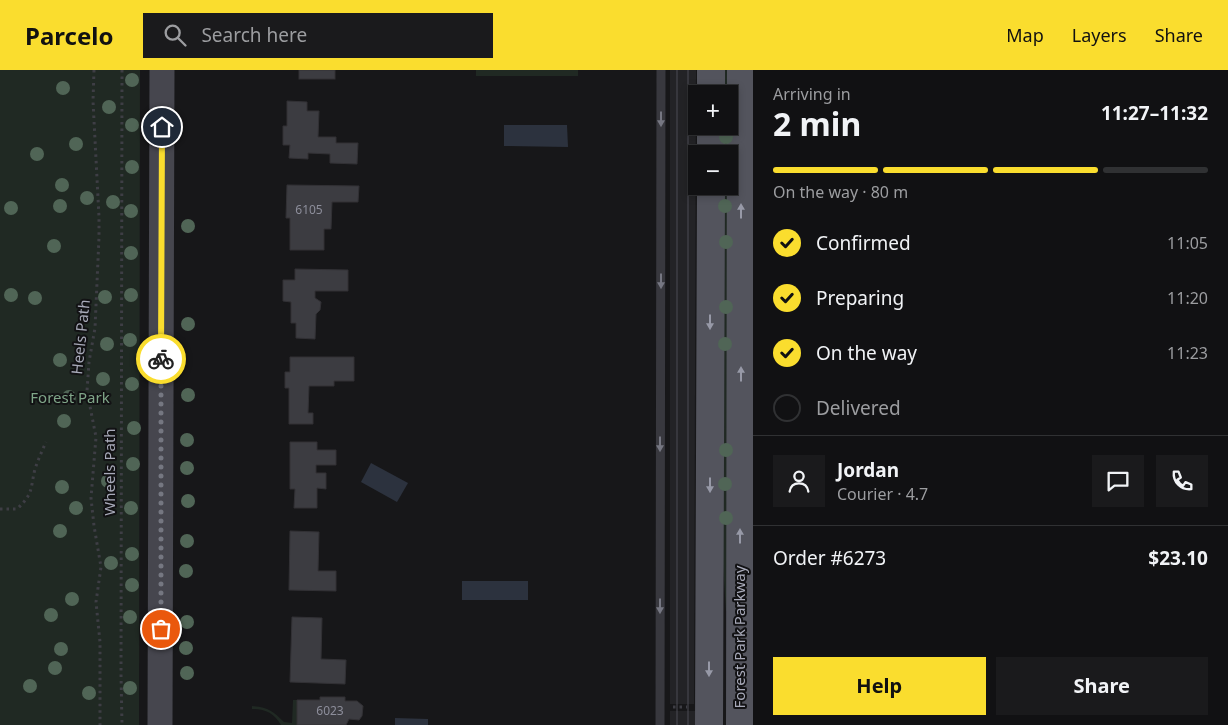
<!DOCTYPE html>
<html lang="en">
<head>
<meta charset="utf-8">
<style>
	:root { --surface:#111113; --page:#1a1a1c; --text:#f1f3f6; --muted:#9c9da0; --line:#303133; --accent:#fadd2e }
	body { margin:0; font-family:"Noto Sans",sans-serif; background:var(--page); color:var(--text); height:100vh; display:flex; flex-direction:column; font-size:19px; white-space:nowrap }
	* { box-sizing:border-box; margin:0 }
	p { font-size:16px; color:var(--muted) }
	.icon { flex:none; width:28px; height:28px; fill:none; stroke:currentColor; stroke-width:2; stroke-linecap:round; stroke-linejoin:round }
	.map { position:relative; flex:1; overflow:hidden }
	.drawer { display:flex; flex-direction:column; background:var(--surface); width:475px }
	.drawer>* { flex:none }
	.buttons { position:absolute; left:688px; top:15px; display:grid; gap:10px }
	.buttons a { display:grid; place-items:center; width:50px; height:50px; border-radius:0px; background:var(--surface); box-shadow:0 2px 8px #0003,0 0 0 1px var(--line); font-size:25px }
	.pin { position:absolute; display:grid; place-items:center; width:42px; height:42px; color:#fff; margin:-21px; border:2px solid #fff; border-radius:50%; box-shadow:0 1px 5px #0007 }
	.courier { position:absolute; display:grid; place-items:center; width:50px; height:50px; margin:-25px; border:4px solid #fadd2e; border-radius:50%; background:#fff; color:#222; box-shadow:0 1px 6px #0007 }
	.overview em { font-style:normal; font-weight:700 }
	.overview div { display:flex; flex-direction:column-reverse }
	.overview { display:flex; align-items:center; justify-content:space-between; height:85px; padding:0 20px }
	h1 { font-size:32px; font-weight:700; line-height:38px }
	.bar { display:grid; grid-template-columns:repeat(4,1fr); gap:8px 5px; align-content:center; height:60px; padding:0 20px }
	.bar i { height:6px; border-radius:4px; background:var(--line) }
	.bar .on { background:var(--accent) }
	.bar p { grid-column:span 4 }
	.line { display:flex; align-items:center; gap:12px; padding:0 20px; border-top:1px solid var(--line) }
	.line div { flex:1 }
	.round { display:grid; place-items:center; flex:none; width:52px; height:52px; border-radius:0px; background:var(--page) }
	ol { padding:0 20px; list-style:none }
	li { display:flex; align-items:center; gap:15px; height:55px }
	li p { margin-inline-start:auto }
	li .icon { padding:5px; border-radius:50%; background:var(--accent); color:#111; stroke-width:4 }
	li:last-child { color:var(--muted) }
	li i { width:28px; height:28px; border:2px solid var(--line); border-radius:50% }
	.primary-button { display:flex; gap:10px; margin-top:auto; padding:10px 20px }
	.primary-button a { flex:1; height:58px; border-radius:0px; background:var(--accent); color:#111; font-size:20px; font-weight:700; line-height:58px; text-align:center }
	.primary-button a+a { background:var(--page); color:var(--text) }
	header { display:flex; align-items:center; gap:30px; box-sizing:border-box; height:70px; padding:0 25px; background:var(--accent); color:#111 }
	header strong { font-size:24px }
	nav { display:flex; gap:28px; margin-inline-start:auto; font-size:18px }
	.search { width:350px; height:45px; background:var(--page); display:flex; align-items:center; gap:12px; box-sizing:border-box; padding:0 18px; border-radius:0px; color:var(--muted); font-size:19px }
	main { display:flex; flex:1; min-height:0 }
	.map>svg:first-child { display:block }
</style>
</head>
<body>
<header>
<strong>Parcelo</strong>
<div class="search"><svg class="icon" aria-label="search" viewBox="0 0 24 24"><circle cx="10" cy="10" r="6"/><path d="M15 15l6 6"/></svg>Search here</div>
<nav><a>Map</a><a>Layers</a><a>Share</a></nav>
</header>
<main>
<div class="map">
<svg width="753" height="655" viewBox="0 0 753 655">
	<rect width="100%" height="100%" fill="#171719"/>
	<g fill="#232326">
		<path d="M 670,0 L 696,0 L 694,634 L 670,634 Z"/>
		<rect x="670" y="641" width="25" height="14"/>
	</g>
	<g fill="#202923">
		<path d="M 0,0 L 140,0 L 139,655 L 0,655 Z"/>
		<rect x="476" y="0" width="102" height="6"/>
		<path d="M 722,0 L 731,0 L 731,541 L 726,541 L 720,450 L 722,116 L 729,116 L 729,84 L 722,84 L 722,56 L 729,56 L 729,24 L 722,24 Z"/>
		<path d="M 293,630 L 297,630 L 297,655 L 281,655 C 274,643 265,639 252,639 L 252,636 C 268,637 273,641 284,652 L 292,653 Z"/>
	</g>
	<g fill="#2c323e">
		<path d="M 504,55 L 567,55 L 568,77 L 504,76 Z"/>
		<path d="M 371,393 L 408,413 L 397,432 L 361,412 Z"/>
		<rect x="462" y="511" width="66" height="19"/>
		<path d="M 395,648 L 428,649 L 428,655 L 395,655 Z"/>
	</g>
	<g fill="#3c3c41" stroke="#323135">
		<rect x="299" y="0" width="36" height="9"/>
		<path d="M 287,31 L 307,32 L 307,41 L 319,41 L 318,67 L 336,67 L 336,73 L 358,73 L 357,94 L 330,93 L 330,84 L 308,83 L 308,89 L 289,88 L 290,75 L 283,75 L 283,56 L 287,56 Z"/>
		<path d="M 287,115 L 359,116 L 358,132 L 332,132 L 331,159 L 324,159 L 324,180 L 290,180 L 290,148 L 286,148 Z"/>
		<path d="M 295,199 L 348,200 L 348,221 L 315,221 L 315,228 L 321,232 L 320,240 L 316,244 L 315,269 L 296,268 L 296,253 L 291,253 L 291,232 L 283,231 L 283,210 L 295,210 Z"/>
		<path d="M 290,287 L 354,287 L 354,311 L 334,311 L 334,316 L 309,316 L 308,343 L 313,343 L 313,354 L 289,354 L 289,318 L 285,318 L 285,302 L 290,302 Z"/>
		<path d="M 290,372 L 317,372 L 317,380 L 336,380 L 336,395 L 316,395 L 316,403 L 326,403 L 326,419 L 317,418 L 317,438 L 294,438 L 295,419 L 290,419 Z"/>
		<path d="M 290,461 L 319,462 L 318,501 L 336,501 L 336,521 L 289,520 Z"/>
		<path d="M 292,547 L 322,548 L 321,589 L 346,590 L 345,614 L 290,612 Z"/>
		<path d="M 320,627 L 345,627 L 345,631 L 357,631 L 363,636 L 362,646 L 359,650 L 349,649 L 346,655 L 297,655 L 297,630 L 320,630 Z"/>
	</g>
	<g fill="none" stroke-linecap="round" stroke-linejoin="round">
		<g stroke="#3e3e45" stroke-width="3" stroke-dasharray="2.5 4" stroke-linecap="butt">
			<path d="M 94,0 L 93,31 L 99,147 L 99,167 L 95,258 L 89,292 L 87,321 L 96,367 L 91,428 L 94,456 L 101,497 L 96,532 L 100,572 L 100,655"/>
			<path d="M 122,0 L 121,604 L 122,655"/>
			<path d="M 0,439 L 17,439 C 34,423 30,419 35,399 C 38,390 42,381 46,372"/>
			<path d="M 673,637 L 687,637"/>
		</g>
		<path stroke="#38383e" stroke-width="9" d="M 660,655 L 661,0"/>
		<path stroke="#46464e" stroke-width="25" d="M 160,655 L 162,0"/>
		<g stroke="#53545d" stroke-width="28">
			<path d="M 711,0 L 711,24"/>
			<path d="M 711,84 L 711,56"/>
			<path d="M 709,655 L 711,116"/>
			<path d="M 740,655 L 741,0"/>
		</g>
		<g stroke="#4d4d55" stroke-width="1">
			<path d="M 688,0 L 688,655"/>
			<path d="M 677,655 L 677,0"/>
		</g>
	</g>
	<g fill="#506556">
		<circle cx="132" cy="10" r="7"/>
		<circle cx="63" cy="18" r="7"/>
		<circle cx="109" cy="37" r="7"/>
		<circle cx="132" cy="55" r="7"/>
		<circle cx="726" cy="67" r="7"/>
		<circle cx="76" cy="74" r="7"/>
		<circle cx="37" cy="84" r="7"/>
		<circle cx="132" cy="97" r="7"/>
		<circle cx="62" cy="115" r="7"/>
		<circle cx="87" cy="128" r="7"/>
		<circle cx="113" cy="132" r="7"/>
		<circle cx="60" cy="136" r="7"/>
		<circle cx="725" cy="136" r="7"/>
		<circle cx="11" cy="138" r="7"/>
		<circle cx="131" cy="141" r="7"/>
		<circle cx="188" cy="156" r="7"/>
		<circle cx="726" cy="172" r="7"/>
		<circle cx="54" cy="176" r="7"/>
		<circle cx="131" cy="183" r="7"/>
		<circle cx="11" cy="225" r="7"/>
		<circle cx="131" cy="225" r="7"/>
		<circle cx="105" cy="227" r="7"/>
		<circle cx="35" cy="228" r="7"/>
		<circle cx="726" cy="237" r="7"/>
		<circle cx="188" cy="254" r="7"/>
		<circle cx="130" cy="270" r="7"/>
		<circle cx="107" cy="274" r="7"/>
		<circle cx="725" cy="274" r="7"/>
		<circle cx="60" cy="290" r="7"/>
		<circle cx="103" cy="309" r="7"/>
		<circle cx="132" cy="314" r="7"/>
		<circle cx="188" cy="325" r="7"/>
		<circle cx="69" cy="327" r="7"/>
		<circle cx="64" cy="351" r="7"/>
		<circle cx="134" cy="358" r="7"/>
		<circle cx="187" cy="370" r="7"/>
		<circle cx="726" cy="380" r="7"/>
		<circle cx="133" cy="394" r="7"/>
		<circle cx="187" cy="398" r="7"/>
		<circle cx="108" cy="411" r="7"/>
		<circle cx="725" cy="414" r="7"/>
		<circle cx="62" cy="417" r="7"/>
		<circle cx="188" cy="431" r="7"/>
		<circle cx="76" cy="438" r="7"/>
		<circle cx="131" cy="438" r="7"/>
		<circle cx="726" cy="448" r="7"/>
		<circle cx="60" cy="461" r="7"/>
		<circle cx="187" cy="471" r="7"/>
		<circle cx="132" cy="484" r="7"/>
		<circle cx="111" cy="493" r="7"/>
		<circle cx="186" cy="501" r="7"/>
		<circle cx="132" cy="515" r="7"/>
		<circle cx="72" cy="529" r="7"/>
		<circle cx="51" cy="545" r="7"/>
		<circle cx="130" cy="547" r="7"/>
		<circle cx="187" cy="552" r="7"/>
		<circle cx="186" cy="578" r="7"/>
		<circle cx="61" cy="579" r="7"/>
		<circle cx="55" cy="598" r="7"/>
		<circle cx="187" cy="603" r="7"/>
		<circle cx="30" cy="616" r="7"/>
		<circle cx="130" cy="618" r="7"/>
		<circle cx="89" cy="623" r="7"/>
	</g>
	<defs><path id="oneway-solid" d="M-6-.8H1V-3.2L6.5 0L1 3.2V.8H-6Z" transform="scale(1.25)"/></defs>
	<g fill="#767782">
		<use href="#oneway-solid" transform="translate(661 49) rotate(90)"/>
		<use href="#oneway-solid" transform="translate(661 211) rotate(90)"/>
		<use href="#oneway-solid" transform="translate(660 374) rotate(90)"/>
		<use href="#oneway-solid" transform="translate(660 536) rotate(90)"/>
	</g>
	<g fill="#9799a7">
		<use href="#oneway-solid" transform="translate(741 141) rotate(-90)"/>
		<use href="#oneway-solid" transform="translate(710 252) rotate(90)"/>
		<use href="#oneway-solid" transform="translate(741 304) rotate(-90)"/>
		<use href="#oneway-solid" transform="translate(710 415) rotate(90)"/>
		<use href="#oneway-solid" transform="translate(740 466) rotate(-90)"/>
		<use href="#oneway-solid" transform="translate(709 599) rotate(90)"/>
	</g>
	<g fill="none" stroke-linecap="round" stroke-linejoin="round">
		<path stroke="#757781" stroke-width="5" stroke-dasharray="0 9" d="M 161,559 L 161,289"/>
		<path stroke="#fadd2e" stroke-width="6" d="M 161,289 L 162,57"/>
	</g>
	<g text-anchor="middle" stroke-width="4" stroke-linejoin="round" paint-order="stroke">
		<g font-size="12" fill="#8d8e9b">
			<text x="309" y="144">6105</text>
			<text x="330" y="645">6023</text>
		</g>
		<g font-size="15" fill="#a8aab9" stroke="#121214">
			<text transform="translate(81 267) rotate(-84)" y="5">Heels Path</text>
			<text transform="translate(110 402) rotate(-90)" y="5">Wheels Path</text>
			<text transform="translate(740 567) rotate(-90)" y="5">Forest Park Parkway</text>
		</g>
		<g font-size="15" fill="#7fa588" stroke="#121214">
			<text x="70" y="333">Forest Park</text>
		</g>
	</g>
</svg>
<div class="buttons">
<a>+</a>
<a>−</a>
</div>
<div class="pin" style="left:161px;top:559px;background:#ea580c"><svg class="icon" aria-label="bag" viewBox="0 0 24 24"><path d="M5 8h14l-1 12H6zM9 8a3 3 0 0 1 6 0"/></svg></div>
<div class="pin" style="left:162px;top:57px;background:#1f2937"><svg class="icon" aria-label="home" viewBox="0 0 24 24"><path d="M3 11l9-7 9 7M6 9v11h12V9"/></svg></div>
<div class="courier" style="left:161px;top:289px"><svg class="icon" aria-label="bike" viewBox="0 0 24 24"><circle cx="6" cy="16" r="4"/><circle cx="18" cy="16" r="4"/><path d="M6 16l4-8h5l3 8M10 8l3 8H6M13 5h3"/></svg></div>
</div>
<section class="drawer">
<div class="overview"><div><h1>2 min</h1><p>Arriving in</p></div><em>11:27–11:32</em></div>
<div class="bar"><i class="on"></i><i class="on"></i><i class="on"></i><i></i><p>On the way · 80 m</p></div>
<ol>
<li><svg class="icon" aria-label="check" viewBox="0 0 24 24"><path d="M5 12l5 5 9-10"/></svg>Confirmed<p>11:05</p></li>
<li><svg class="icon" aria-label="check" viewBox="0 0 24 24"><path d="M5 12l5 5 9-10"/></svg>Preparing<p>11:20</p></li>
<li><svg class="icon" aria-label="check" viewBox="0 0 24 24"><path d="M5 12l5 5 9-10"/></svg>On the way<p>11:23</p></li>
<li><i></i>Delivered</li>
</ol>
<div class="line" style="height:90px"><a class="round"><svg class="icon" aria-label="person" viewBox="0 0 24 24"><circle cx="12" cy="8" r="4"/><path d="M4 21q1-7 8-7t8 7"/></svg></a><div><b>Jordan</b><p>Courier · 4.7</p></div><a class="round"><svg class="icon" aria-label="chat" viewBox="0 0 24 24"><path d="M4 5h16v11H9l-5 4z"/></svg></a><a class="round"><svg class="icon" aria-label="phone" viewBox="0 0 24 24"><path d="M5 4h4l2 5-3 2q2 4 5 5l2-3 5 2v4C11 20 4 13 5 4z"/></svg></a></div>
<div class="line" style="height:65px"><div>Order #6273</div><b>$23.10</b></div>
<div class="primary-button"><a>Help</a><a>Share</a></div>
</section>
</main>
</body>
</html>
